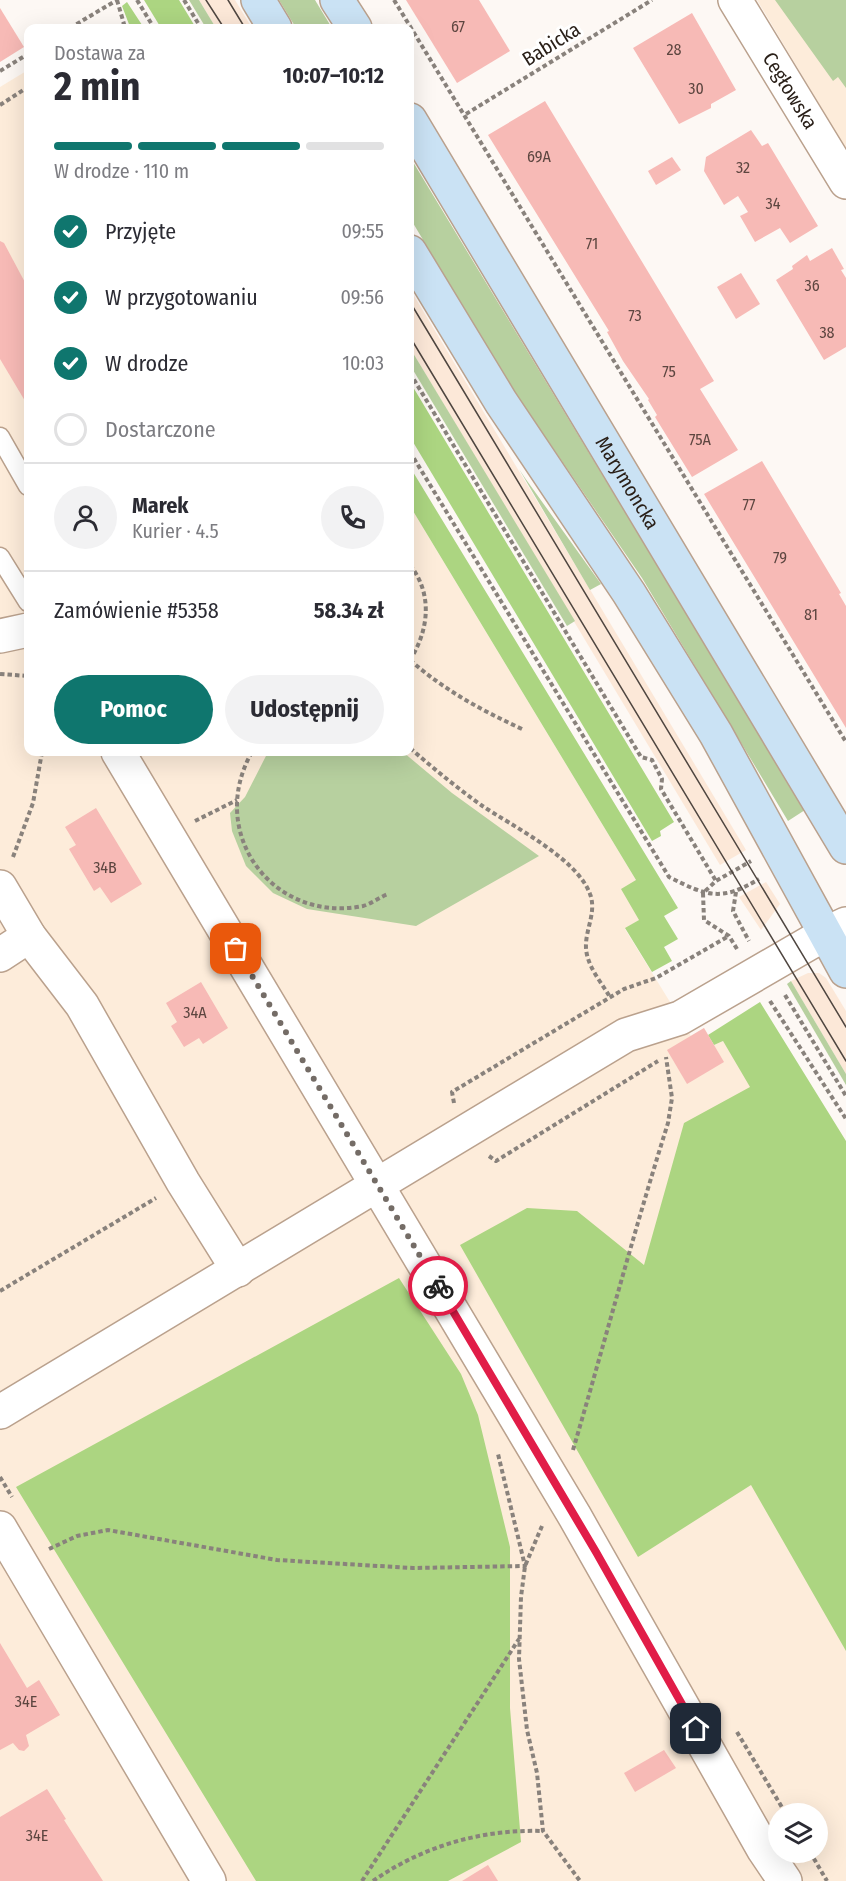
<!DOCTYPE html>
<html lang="pl">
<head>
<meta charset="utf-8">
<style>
	:root { --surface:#fff; --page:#f2f2f3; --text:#2b2b33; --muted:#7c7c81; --line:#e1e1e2; --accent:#0f766e }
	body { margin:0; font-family:"Fira Sans Condensed",sans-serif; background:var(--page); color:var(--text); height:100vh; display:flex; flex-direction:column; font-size:22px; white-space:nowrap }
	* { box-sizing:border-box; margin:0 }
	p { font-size:20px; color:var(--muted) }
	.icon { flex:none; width:33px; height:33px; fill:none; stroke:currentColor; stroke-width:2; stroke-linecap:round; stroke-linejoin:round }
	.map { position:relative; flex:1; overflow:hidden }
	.panel { position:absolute; left:24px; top:24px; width:390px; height:732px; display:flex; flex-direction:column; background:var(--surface); border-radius:12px; box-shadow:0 6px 24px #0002 }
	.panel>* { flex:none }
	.tools { position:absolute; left:768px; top:1803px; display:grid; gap:12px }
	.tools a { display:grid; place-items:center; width:60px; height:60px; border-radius:50%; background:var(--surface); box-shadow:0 6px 24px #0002; font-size:30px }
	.pin { position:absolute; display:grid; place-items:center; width:51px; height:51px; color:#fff; margin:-26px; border-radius:12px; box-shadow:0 3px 9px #0006 }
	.courier { position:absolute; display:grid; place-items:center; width:60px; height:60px; margin:-30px; border:4px solid #e11d48; border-radius:50%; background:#fff; color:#222; box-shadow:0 2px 8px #0007 }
	.head em { font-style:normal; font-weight:700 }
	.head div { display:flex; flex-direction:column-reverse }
	.head { display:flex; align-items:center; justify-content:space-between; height:102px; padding:0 30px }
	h1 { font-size:39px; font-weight:700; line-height:45px }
	.bar { display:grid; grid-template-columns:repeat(4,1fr); gap:9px 6px; align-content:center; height:72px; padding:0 30px }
	.bar i { height:8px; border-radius:4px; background:var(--line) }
	.bar .selected { background:var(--accent) }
	.bar p { grid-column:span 4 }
	.line { display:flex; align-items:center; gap:15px; padding:0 30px; border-top:2px solid var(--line) }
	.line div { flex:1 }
	.round { display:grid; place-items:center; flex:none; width:63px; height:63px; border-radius:32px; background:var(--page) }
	ol { padding:0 30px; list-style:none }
	li { display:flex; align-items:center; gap:18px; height:66px }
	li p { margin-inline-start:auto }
	li .icon { padding:6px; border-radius:50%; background:var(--accent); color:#fff; stroke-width:4 }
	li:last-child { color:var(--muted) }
	li i { width:33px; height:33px; border:3px solid var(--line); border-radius:50% }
	.button { display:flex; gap:12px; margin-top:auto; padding:12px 30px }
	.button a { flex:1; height:69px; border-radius:36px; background:var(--accent); color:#fff; font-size:24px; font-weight:700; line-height:69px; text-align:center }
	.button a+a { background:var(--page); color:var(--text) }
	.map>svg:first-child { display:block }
</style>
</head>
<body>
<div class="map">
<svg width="846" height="1881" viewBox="0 0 846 1881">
	<rect width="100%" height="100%" fill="#fdf8f4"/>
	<g fill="#fce8d8">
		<path d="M 199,0 L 235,0 L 252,28 L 216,28 Z"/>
		<path d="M 410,289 L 746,850 L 720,865 L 410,348 Z"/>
		<path d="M 766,882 L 780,904 L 761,930 L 739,897 Z"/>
		<path d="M 808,973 L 819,973 L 826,978 L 846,1011 L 846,1074 L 791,981 Z"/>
	</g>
	<g fill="#fdecda" fill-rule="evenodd">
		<path d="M 757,0 L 846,0 L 846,149 Z"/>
		<path d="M 28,70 L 28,752 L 410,752 L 410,506 L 636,880 L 639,920 L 625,929 L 691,1036 L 704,1028 L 714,1045 L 723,1041 L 846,1229 L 846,1881 L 0,1881 L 0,87 ZM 778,1814 L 818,1814 L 818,1852 L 778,1852 Z"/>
	</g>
	<g fill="#b7d09f">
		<path d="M 189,0 L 199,0 L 216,28 L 206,28 Z"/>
		<path d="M 279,0 L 315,0 L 332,28 L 296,28 Z"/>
		<path d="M 775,0 L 846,0 L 846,88 L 838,77 L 833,81 Z"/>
		<path d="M 410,157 L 805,810 L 788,821 L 642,578 L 509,384 L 410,218 Z"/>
		<path d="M 410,348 L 575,621 L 567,626 L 410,365 Z"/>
		<path d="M 519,469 L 525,478 L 601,584 L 590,590 Z"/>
		<path d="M 268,752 L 403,752 L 452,793 L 539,856 L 416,926 L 307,909 L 273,893 L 246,866 L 232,831 L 230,813 L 245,797 Z"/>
		<path d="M 791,981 L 846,1074 L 846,1085 L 787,984 Z"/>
	</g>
	<g fill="#acd581">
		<path d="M 144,0 L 179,0 L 196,28 L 161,28 Z"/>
		<path d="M 127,2 L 144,28 L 128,28 L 130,27 L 122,6 Z"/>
		<path d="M 410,382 L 674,822 L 660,831 L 661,836 L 652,841 L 410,437 Z"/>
		<path d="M 410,467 L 678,908 L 664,916 L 678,939 L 664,947 L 672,961 L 652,972 L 625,928 L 639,920 L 621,889 L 636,880 L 410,506 Z"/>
		<path d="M 760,1002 L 846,1141 L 846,1651 L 751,1485 L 638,1557 L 460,1245 L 527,1208 L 577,1211 L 644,1265 L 684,1123 L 750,1087 L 723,1041 L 714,1045 L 708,1035 Z"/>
		<path d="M 399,1278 L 461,1374 L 478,1415 L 510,1547 L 510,1708 L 521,1842 L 448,1881 L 256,1881 L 16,1487 Z"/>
	</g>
	<g fill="#f7bab6">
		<path d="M 406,0 L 479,0 L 510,51 L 457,83 Z"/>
		<path d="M 0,8 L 24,47 L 0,62 Z"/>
		<path d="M 692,13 L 736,90 L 711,104 L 711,108 L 679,124 L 633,48 Z"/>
		<path d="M 545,101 L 714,381 L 700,389 L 738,450 L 692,477 L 655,417 L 657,415 L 648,400 L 649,399 L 623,361 L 607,332 L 609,331 L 488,135 Z"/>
		<path d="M 751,130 L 762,146 L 768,143 L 818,226 L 790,243 L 780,228 L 755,242 L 740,216 L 748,212 L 738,196 L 724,205 L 704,171 L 706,157 Z"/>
		<path d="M 672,157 L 681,170 L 656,185 L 648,171 Z"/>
		<path d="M 0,241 L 4,243 L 28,288 L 28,406 L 0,359 Z"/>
		<path d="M 832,248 L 844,269 L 841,270 L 846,278 L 846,347 L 824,360 L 776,280 L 793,269 L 792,266 L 807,255 L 810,261 Z"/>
		<path d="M 741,273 L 760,304 L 736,319 L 717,287 Z"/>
		<path d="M 762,461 L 841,593 L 839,594 L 846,606 L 846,728 L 704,494 Z"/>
		<path d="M 96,808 L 142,884 L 111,903 L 100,887 L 94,891 L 69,849 L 76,845 L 65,827 Z"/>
		<path d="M 201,982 L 228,1028 L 203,1044 L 199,1038 L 184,1047 L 171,1026 L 177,1022 L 166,1003 Z"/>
		<path d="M 704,1028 L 724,1062 L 687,1084 L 667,1050 Z"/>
		<path d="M 0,1643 L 27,1688 L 39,1680 L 60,1715 L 26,1735 L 29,1746 L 24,1751 L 19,1750 L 13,1743 L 0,1750 Z"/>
		<path d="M 664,1750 L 676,1768 L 635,1792 L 624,1773 Z"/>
		<path d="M 47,1789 L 66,1819 L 64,1820 L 103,1881 L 0,1881 L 0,1817 Z"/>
		<path d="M 488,1865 L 498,1881 L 462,1881 Z"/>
	</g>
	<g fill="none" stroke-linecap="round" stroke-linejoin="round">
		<g stroke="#baa18d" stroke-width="21">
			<g id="service">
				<path d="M 0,437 L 28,486"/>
				<path d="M 0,557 L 28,602"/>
			</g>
		</g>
		<g stroke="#baa18d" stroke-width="36">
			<g id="minor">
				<path id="s1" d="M 735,0 L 846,182"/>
				<path d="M 0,636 L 28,630"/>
				<path d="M 118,752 L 574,1515 L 764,1850 L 785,1881"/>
				<path d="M 0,887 L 29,936 L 82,1005 L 183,1182 L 238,1270"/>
				<path d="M 0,955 L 29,936"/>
				<path d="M 0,1412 L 626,1035 L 680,1018 L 825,934"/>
				<path d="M 0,1528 L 209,1881"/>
			</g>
		</g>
		<g stroke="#baa18d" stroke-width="36">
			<path id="tertiary" d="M 825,934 L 846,924"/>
		</g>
		<g stroke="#baa18d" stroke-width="36">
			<g id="secondary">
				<path d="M 258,0 L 275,28"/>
				<path d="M 337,0 L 355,28"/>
				<path id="s2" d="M 410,120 L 846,847"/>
				<path d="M 410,252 L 501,402 L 629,593 L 716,734 L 846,971"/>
			</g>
		</g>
		<g stroke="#89827c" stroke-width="4" stroke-dasharray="4.5 3" stroke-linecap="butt">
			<path d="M 117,0 L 124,24 L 119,28"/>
			<path d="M 137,0 L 154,28"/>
			<path d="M 184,0 L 201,28"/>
			<path d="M 394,0 L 846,742"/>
			<path d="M 70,28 L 117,0"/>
			<path d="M 0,71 L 28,54"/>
			<path d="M 0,105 L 28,87"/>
			<path d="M 466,114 L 652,0"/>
			<path d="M 410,373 L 641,757 L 652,760 L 662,779 L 661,789 L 716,881"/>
			<path d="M 410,452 L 669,877 C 707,896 721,902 759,879"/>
			<path d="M 410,565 C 433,594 429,630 410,660"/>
			<path d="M 410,660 C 444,690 481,710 522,729"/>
			<path d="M 0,674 L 28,676"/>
			<path d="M 410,748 C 433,768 456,787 481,805 C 512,826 577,858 590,894 C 597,912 585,930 586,948 C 587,966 601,982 610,997"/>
			<path d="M 252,752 C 206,832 272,924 363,906 C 371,904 380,897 388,894"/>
			<path d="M 195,821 L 237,800"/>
			<path d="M 13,857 L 33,803 L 42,752"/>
			<path d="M 736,892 L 733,911 L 749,941"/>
			<path d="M 737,949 L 729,936 L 704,920 L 703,893 L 716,881 L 751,861"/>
			<path d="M 785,995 L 846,1096"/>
			<path d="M 770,1001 L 846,1119"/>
			<path d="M 454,1103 L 452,1092 L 624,989 L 656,978 L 729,936"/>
			<path d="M 489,1156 L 496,1161 L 658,1061"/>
			<path d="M 0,1291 L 156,1198"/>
			<path d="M 573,1450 C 605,1341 634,1231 668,1123 L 672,1098 L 666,1057"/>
			<path d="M 0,1477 L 12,1497"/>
			<path d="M 542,1526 L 525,1566 L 521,1597 L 519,1659 L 527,1730 L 537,1773 L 543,1831 L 580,1881"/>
			<path d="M 49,1549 L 77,1536 L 108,1530 L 277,1560 L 413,1568 L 525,1566 L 498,1454"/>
			<path d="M 737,1732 L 786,1814"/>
			<path d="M 810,1852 L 827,1881"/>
			<path d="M 362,1881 L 519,1639"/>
			<path d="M 373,1881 C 423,1846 482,1829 543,1831"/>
		</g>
		<use href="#service" stroke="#fff" stroke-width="18"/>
		<use href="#minor" stroke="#fff" stroke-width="33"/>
		<use href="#tertiary" stroke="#fff" stroke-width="33"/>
		<use href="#secondary" stroke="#cae2f4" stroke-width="33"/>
		<g stroke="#4f4640" stroke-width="1.5">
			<path d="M 206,0 L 224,28"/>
			<path d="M 228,0 L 245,28"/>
			<path d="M 410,302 L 846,1027"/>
			<path d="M 410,337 L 846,1061"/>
		</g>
	</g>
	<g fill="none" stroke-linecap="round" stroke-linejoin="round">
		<path stroke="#746c66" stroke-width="6" stroke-dasharray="0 10.8" d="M 236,949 L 438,1286"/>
		<path stroke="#e11d48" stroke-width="8" d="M 438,1286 L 596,1552 L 696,1729"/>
	</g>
	<g text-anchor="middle" stroke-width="6" stroke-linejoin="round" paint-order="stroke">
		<g font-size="16" fill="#5d4640">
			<text x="458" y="32">67</text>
			<text x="674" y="55">28</text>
			<text x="696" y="94">30</text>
			<text x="539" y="162">69A</text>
			<text x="743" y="173">32</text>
			<text x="773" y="209">34</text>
			<text x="592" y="249">71</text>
			<text x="812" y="291">36</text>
			<text x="635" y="321">73</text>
			<text x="827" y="338">38</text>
			<text x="669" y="377">75</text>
			<text x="700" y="445">75A</text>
			<text x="749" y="510">77</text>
			<text x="780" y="563">79</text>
			<text x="811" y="620">81</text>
			<text x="105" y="873">34B</text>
			<text x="195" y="1018">34A</text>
			<text x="26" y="1707">34E</text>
			<text x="37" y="1841">34E</text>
		</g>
		<g font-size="20" fill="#2a2019" stroke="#fff">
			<text transform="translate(551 44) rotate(-32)" y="7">Babicka</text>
			<text dy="7" stroke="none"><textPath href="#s1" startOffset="106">Cegłowska</textPath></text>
			<text dy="7" stroke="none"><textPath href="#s2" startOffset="423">Marymoncka</textPath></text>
		</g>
	</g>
</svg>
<div class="tools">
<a><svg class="icon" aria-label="layers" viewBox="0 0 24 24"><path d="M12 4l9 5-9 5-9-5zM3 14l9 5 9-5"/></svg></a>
</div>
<div class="pin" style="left:236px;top:949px;background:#ea580c"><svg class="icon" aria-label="bag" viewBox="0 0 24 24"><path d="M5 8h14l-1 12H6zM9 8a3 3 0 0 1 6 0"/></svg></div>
<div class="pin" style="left:696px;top:1729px;background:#1f2937"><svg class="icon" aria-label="home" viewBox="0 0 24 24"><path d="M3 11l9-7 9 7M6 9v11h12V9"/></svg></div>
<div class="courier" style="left:438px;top:1286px"><svg class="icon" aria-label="bike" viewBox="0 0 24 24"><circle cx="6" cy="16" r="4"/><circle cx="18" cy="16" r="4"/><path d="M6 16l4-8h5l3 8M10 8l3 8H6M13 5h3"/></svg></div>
<section class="panel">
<div class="head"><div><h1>2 min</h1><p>Dostawa za</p></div><em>10:07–10:12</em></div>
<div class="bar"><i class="selected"></i><i class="selected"></i><i class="selected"></i><i></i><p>W drodze · 110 m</p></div>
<ol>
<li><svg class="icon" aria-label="check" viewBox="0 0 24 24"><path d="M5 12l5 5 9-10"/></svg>Przyjęte<p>09:55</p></li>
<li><svg class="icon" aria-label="check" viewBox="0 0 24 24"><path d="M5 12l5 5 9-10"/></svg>W przygotowaniu<p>09:56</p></li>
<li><svg class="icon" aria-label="check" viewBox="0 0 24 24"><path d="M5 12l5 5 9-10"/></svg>W drodze<p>10:03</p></li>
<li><i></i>Dostarczone</li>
</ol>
<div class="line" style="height:108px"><a class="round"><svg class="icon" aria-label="person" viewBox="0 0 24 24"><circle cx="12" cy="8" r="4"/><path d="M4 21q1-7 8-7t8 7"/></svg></a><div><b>Marek</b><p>Kurier · 4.5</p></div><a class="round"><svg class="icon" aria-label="phone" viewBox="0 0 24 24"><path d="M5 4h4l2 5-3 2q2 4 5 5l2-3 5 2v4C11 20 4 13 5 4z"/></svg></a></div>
<div class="line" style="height:78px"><div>Zamówienie #5358</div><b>58.34 zł</b></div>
<div class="button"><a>Pomoc</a><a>Udostępnij</a></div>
</section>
</div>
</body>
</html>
